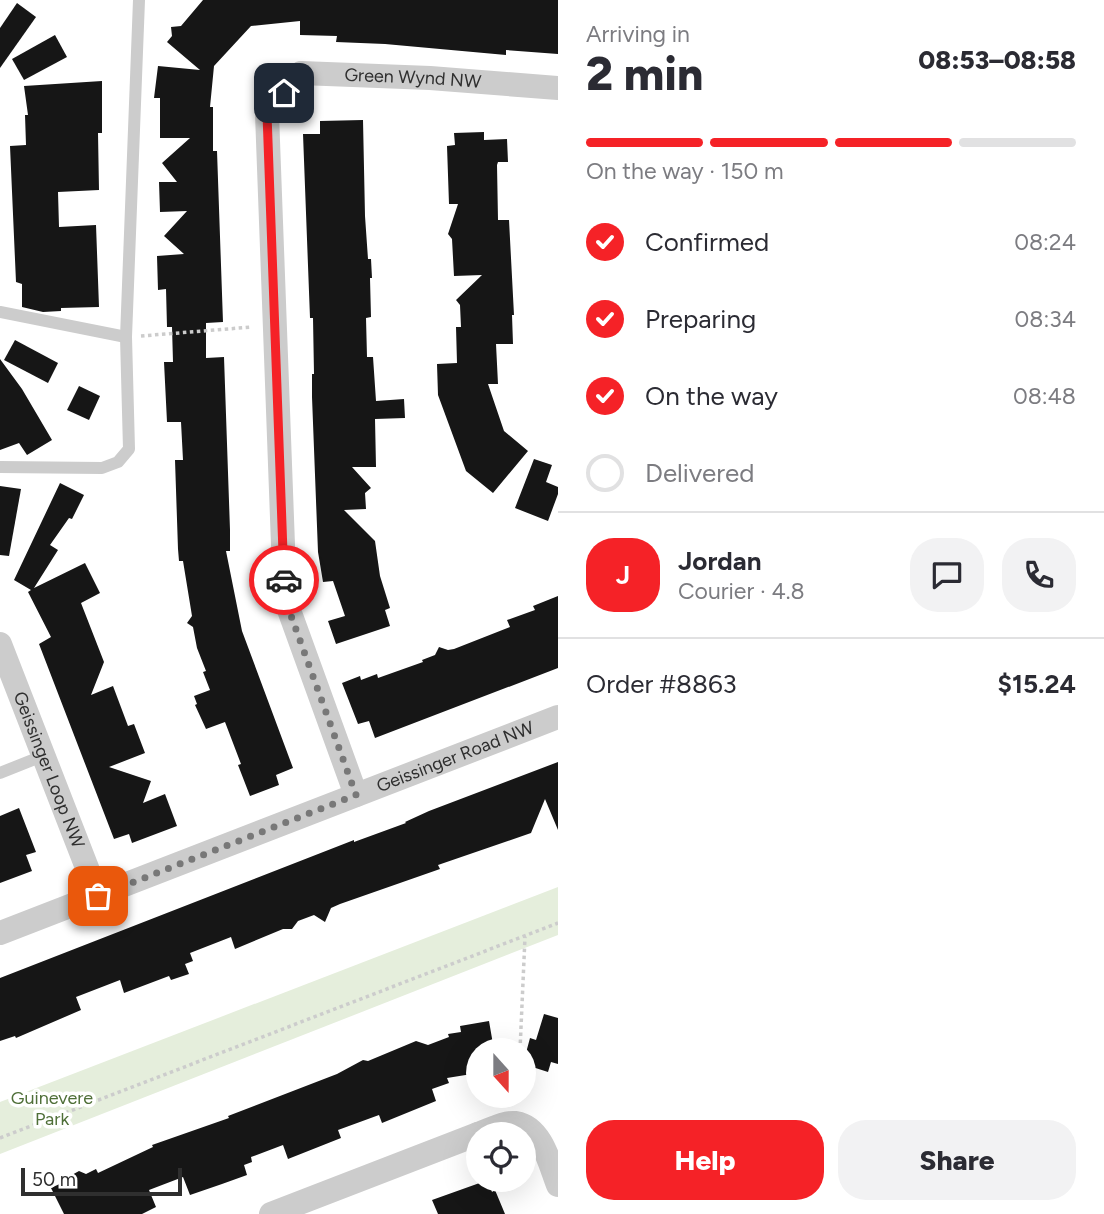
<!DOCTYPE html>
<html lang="en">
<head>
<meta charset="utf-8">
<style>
	:root { --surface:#fff; --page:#f2f2f3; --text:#2b2b33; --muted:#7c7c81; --line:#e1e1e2; --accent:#f52227 }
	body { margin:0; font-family:Figtree,sans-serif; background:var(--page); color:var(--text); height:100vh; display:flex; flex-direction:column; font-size:26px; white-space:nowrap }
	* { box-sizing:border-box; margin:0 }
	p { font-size:23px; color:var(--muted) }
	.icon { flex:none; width:38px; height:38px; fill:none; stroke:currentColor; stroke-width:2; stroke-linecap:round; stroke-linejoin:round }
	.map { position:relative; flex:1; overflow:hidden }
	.drawer { display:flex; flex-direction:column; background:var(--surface); width:546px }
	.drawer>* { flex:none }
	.needle { width:46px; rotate:159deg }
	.tools { position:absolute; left:466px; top:1038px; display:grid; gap:14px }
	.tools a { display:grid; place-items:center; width:70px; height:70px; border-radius:50%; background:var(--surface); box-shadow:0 7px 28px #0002; font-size:35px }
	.scale { position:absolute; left:21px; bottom:18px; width:161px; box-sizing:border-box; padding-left:7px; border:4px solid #2f2f2f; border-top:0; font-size:19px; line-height:24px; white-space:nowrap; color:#2f2f2f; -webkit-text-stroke:5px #fff; paint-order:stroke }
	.pin { position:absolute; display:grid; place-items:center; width:60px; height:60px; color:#fff; margin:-30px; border-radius:14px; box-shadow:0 4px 10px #0006 }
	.courier { position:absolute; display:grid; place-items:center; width:70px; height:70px; margin:-35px; border:5px solid #f52227; border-radius:50%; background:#fff; color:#222; box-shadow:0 2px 9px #0007 }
	.overview em { font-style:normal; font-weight:800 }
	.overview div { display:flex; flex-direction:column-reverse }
	.overview { display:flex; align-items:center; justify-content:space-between; height:119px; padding:0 28px }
	h1 { font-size:46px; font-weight:800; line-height:52px }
	.bar { display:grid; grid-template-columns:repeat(4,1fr); gap:10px 7px; align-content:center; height:84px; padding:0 28px }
	.bar i { height:9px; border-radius:5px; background:var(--line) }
	.bar .on { background:var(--accent) }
	.bar p { grid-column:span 4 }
	.line { display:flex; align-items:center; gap:18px; padding:0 28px; border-top:2px solid var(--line) }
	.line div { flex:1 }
	.round { display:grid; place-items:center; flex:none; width:74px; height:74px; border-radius:28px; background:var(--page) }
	ol { padding:0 28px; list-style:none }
	li { display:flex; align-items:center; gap:21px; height:77px }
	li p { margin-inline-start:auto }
	li .icon { padding:7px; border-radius:50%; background:var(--accent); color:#fff; stroke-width:4 }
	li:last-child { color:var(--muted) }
	li i { width:38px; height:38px; border:4px solid var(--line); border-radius:50% }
	.cta { display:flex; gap:14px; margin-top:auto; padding:14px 28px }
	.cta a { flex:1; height:80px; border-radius:28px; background:var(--accent); color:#fff; font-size:28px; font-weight:800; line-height:80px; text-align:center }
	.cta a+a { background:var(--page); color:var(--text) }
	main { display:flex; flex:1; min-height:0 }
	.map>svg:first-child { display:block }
</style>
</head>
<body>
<main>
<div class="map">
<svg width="558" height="1214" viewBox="0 0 558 1214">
	<rect width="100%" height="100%" fill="#fff"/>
	<path fill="#e5eedc" d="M 558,887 L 558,935 L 0,1154 L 0,1102 Z"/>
	<g fill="#161616">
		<path d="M 203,0 L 558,0 L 558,54 L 506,50 L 506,55 L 385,44 L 336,42 L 337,36 L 300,35 L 300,21 L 251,26 L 214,66 L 210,107 L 213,107 L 213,151 L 217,151 L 223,322 L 206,323 L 206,358 L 224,357 L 230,530 L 230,551 L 226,551 L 242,631 L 293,768 L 276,775 L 279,785 L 250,796 L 238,765 L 241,764 L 225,722 L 206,729 L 195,705 L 197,704 L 194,696 L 210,690 L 203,672 L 206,671 L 197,648 L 193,627 L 187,623 L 192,616 L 183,561 L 179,561 L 178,549 L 175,460 L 183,460 L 181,422 L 167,422 L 164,362 L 173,362 L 172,327 L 167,327 L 166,289 L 158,290 L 157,256 L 184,254 L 164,236 L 187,211 L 160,212 L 159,182 L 177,182 L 162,163 L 190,138 L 160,138 L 160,98 L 154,98 L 158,66 L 200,70 L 167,42 L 172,36 L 171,27 L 181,26 Z"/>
		<path d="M 17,3 L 36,17 L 0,68 L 0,28 Z"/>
		<path d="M 55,35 L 67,57 L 24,80 L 12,59 Z"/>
		<path d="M 102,81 L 102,133 L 98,133 L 99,190 L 58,192 L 59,227 L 96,225 L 99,307 L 61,308 L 61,311 L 43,312 L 22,307 L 22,284 L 16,282 L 10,146 L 26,145 L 25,115 L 28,115 L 24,86 Z"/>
		<path d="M 363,120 L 365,216 L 368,259 L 371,259 L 372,278 L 370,278 L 371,317 L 366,318 L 367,357 L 373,357 L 376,401 L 404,399 L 405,418 L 375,419 L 376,467 L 352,467 L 371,488 L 365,493 L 366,509 L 344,510 L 375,541 L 380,576 L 390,608 L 385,610 L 390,626 L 336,644 L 328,621 L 345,616 L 333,581 L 323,582 L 318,552 L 312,397 L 312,374 L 314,374 L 313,318 L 310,318 L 303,134 L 320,134 L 320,121 Z"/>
		<path d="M 484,132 L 484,140 L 507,139 L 508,162 L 498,162 L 497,165 L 498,220 L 509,220 L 514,315 L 512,315 L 513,344 L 496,344 L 498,384 L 488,384 L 504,431 L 528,451 L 493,493 L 466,471 L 438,395 L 437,364 L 457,363 L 456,327 L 461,327 L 460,305 L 456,300 L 482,275 L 454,276 L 452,239 L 448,234 L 458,204 L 449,204 L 447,146 L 455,145 L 454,133 Z"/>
		<path d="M 15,340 L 58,363 L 48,383 L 4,360 Z"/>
		<path d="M 0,359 L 22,389 L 52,440 L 27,455 L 19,443 L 0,450 Z"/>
		<path d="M 79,386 L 100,396 L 89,420 L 67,410 Z"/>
		<path d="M 534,459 L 552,465 L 546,482 L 558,487 L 558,494 L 548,521 L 515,508 Z"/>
		<path d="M 60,483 L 84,495 L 72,519 L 69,518 L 50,545 L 58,550 L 34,588 L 85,563 L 100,593 L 81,603 L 104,662 L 91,695 L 113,686 L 128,726 L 134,724 L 145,753 L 109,767 L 151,781 L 143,803 L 165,794 L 177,826 L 132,843 L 129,834 L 114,839 L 39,644 L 51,637 L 28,592 L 31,590 L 14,580 Z"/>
		<path d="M 0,486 L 21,489 L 9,556 L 0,555 Z"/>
		<path d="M 558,596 L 558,668 L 375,738 L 369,721 L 358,724 L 342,683 L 360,676 L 361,680 L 377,674 L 378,678 L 423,662 L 422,660 L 435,655 L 439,647 L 448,650 L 454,649 L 510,627 L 507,620 L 535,610 L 533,606 Z"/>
		<path d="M 558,762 L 558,830 L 545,799 L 531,833 L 438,865 L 440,869 L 340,904 L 331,908 L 325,922 L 314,915 L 298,921 L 292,929 L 283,929 L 235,949 L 231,937 L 190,953 L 193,961 L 185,964 L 189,974 L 171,980 L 169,976 L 124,993 L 120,980 L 76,997 L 81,1010 L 16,1038 L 15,1036 L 0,1041 L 0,978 L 354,840 L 354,842 L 406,823 L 405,822 L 429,811 Z"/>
		<path d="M 19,808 L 36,852 L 26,855 L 32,871 L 0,883 L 0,816 Z"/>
		<path d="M 544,1014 L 558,1018 L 558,1064 L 551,1062 L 548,1072 L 523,1064 L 530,1038 L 536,1040 Z"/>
		<path d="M 489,1021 L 494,1050 L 478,1050 L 478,1073 L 447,1078 L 449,1083 L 432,1089 L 436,1101 L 382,1123 L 379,1115 L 338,1130 L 341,1138 L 288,1159 L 283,1145 L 251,1157 L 252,1162 L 244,1165 L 247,1175 L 222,1184 L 190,1195 L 183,1177 L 149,1190 L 156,1207 L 142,1214 L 64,1214 L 51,1188 L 68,1180 L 70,1176 L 79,1171 L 86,1174 L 96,1169 L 98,1173 L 153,1147 L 152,1145 L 229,1118 L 228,1116 L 337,1074 L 363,1060 L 368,1061 L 416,1041 L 428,1045 L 449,1037 L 448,1034 L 461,1032 L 460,1026 Z"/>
		<path d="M 488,1180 L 492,1192 L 495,1190 L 505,1214 L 438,1214 L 432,1200 Z"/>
	</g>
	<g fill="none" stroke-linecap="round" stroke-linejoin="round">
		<g stroke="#ccc" stroke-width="3.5" stroke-dasharray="3.5 3.5" stroke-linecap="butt">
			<path d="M 141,336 L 252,327"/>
			<path d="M 520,1050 L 525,937"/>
			<path d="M 0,1138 L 558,923"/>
		</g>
		<g stroke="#ccc" stroke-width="12">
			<path d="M 0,312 L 126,337"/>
			<path d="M 0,467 L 102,468 L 118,462 L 129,449 L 126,337 L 139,0"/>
			<path d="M 0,773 L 45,755"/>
		</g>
		<g stroke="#ccc" stroke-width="24">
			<path id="s1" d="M 0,644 L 98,896"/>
			<path id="s2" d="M 356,795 L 285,599 L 267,114 L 301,73 L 430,78 L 558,88"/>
			<path id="s3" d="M 0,933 L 558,717"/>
			<path d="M 478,1134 C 490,1130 503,1122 516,1123 C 542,1127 550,1165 558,1185"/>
			<path d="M 271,1214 L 478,1134"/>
		</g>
	</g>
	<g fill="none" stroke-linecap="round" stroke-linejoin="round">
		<path stroke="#787878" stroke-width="7" stroke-dasharray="0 12.6" d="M 98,896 L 356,795 L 285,599 L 284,580"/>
		<path stroke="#f52227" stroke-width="9" d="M 284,93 L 267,114 L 284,580"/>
	</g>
	<g text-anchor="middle" stroke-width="7" stroke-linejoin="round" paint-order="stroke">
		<g font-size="18" fill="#2f2f2f" stroke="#fff">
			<text dy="6" stroke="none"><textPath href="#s2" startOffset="859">Green Wynd NW</textPath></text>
			<text dy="6" stroke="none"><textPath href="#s3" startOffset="488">Geissinger Road NW</textPath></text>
			<text dy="6" stroke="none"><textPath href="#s1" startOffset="135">Geissinger Loop NW</textPath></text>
		</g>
		<g font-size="18" fill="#4f6f38" stroke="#fff">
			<text x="52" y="1104">Guinevere<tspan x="52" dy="21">Park</tspan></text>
		</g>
	</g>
</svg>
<div class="tools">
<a><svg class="needle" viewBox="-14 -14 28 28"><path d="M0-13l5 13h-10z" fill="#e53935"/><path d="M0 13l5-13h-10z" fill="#7c7c81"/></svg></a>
<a><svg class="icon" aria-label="locate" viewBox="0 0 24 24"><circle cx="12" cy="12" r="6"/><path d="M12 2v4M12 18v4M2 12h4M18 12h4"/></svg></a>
</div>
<div class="scale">50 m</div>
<div class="pin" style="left:98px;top:896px;background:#ea580c"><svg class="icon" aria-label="bag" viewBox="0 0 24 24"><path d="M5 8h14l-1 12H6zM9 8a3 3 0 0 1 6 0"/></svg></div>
<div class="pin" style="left:284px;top:93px;background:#1f2937"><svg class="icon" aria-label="home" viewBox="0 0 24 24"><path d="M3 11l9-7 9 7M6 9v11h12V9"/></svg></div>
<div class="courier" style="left:284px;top:580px"><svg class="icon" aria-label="car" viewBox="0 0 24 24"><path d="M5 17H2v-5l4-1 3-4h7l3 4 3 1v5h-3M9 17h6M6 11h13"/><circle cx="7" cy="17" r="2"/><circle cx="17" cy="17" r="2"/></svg></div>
</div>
<section class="drawer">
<div class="overview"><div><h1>2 min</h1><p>Arriving in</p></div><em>08:53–08:58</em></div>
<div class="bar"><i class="on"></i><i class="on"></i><i class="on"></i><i></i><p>On the way · 150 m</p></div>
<ol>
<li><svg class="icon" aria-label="check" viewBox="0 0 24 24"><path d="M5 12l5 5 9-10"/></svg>Confirmed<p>08:24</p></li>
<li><svg class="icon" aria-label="check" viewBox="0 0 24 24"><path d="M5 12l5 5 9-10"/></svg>Preparing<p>08:34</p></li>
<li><svg class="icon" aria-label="check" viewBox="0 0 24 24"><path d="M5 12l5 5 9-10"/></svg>On the way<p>08:48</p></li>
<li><i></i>Delivered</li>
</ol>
<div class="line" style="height:126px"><b class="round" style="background:var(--accent);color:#fff">J</b><div><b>Jordan</b><p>Courier · 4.8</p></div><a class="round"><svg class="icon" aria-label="chat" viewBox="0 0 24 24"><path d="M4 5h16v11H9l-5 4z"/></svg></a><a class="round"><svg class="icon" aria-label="phone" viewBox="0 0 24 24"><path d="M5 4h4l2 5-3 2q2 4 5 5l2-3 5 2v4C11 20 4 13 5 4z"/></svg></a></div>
<div class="line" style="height:91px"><div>Order #8863</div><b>$15.24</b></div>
<div class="cta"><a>Help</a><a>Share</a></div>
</section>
</main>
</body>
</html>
